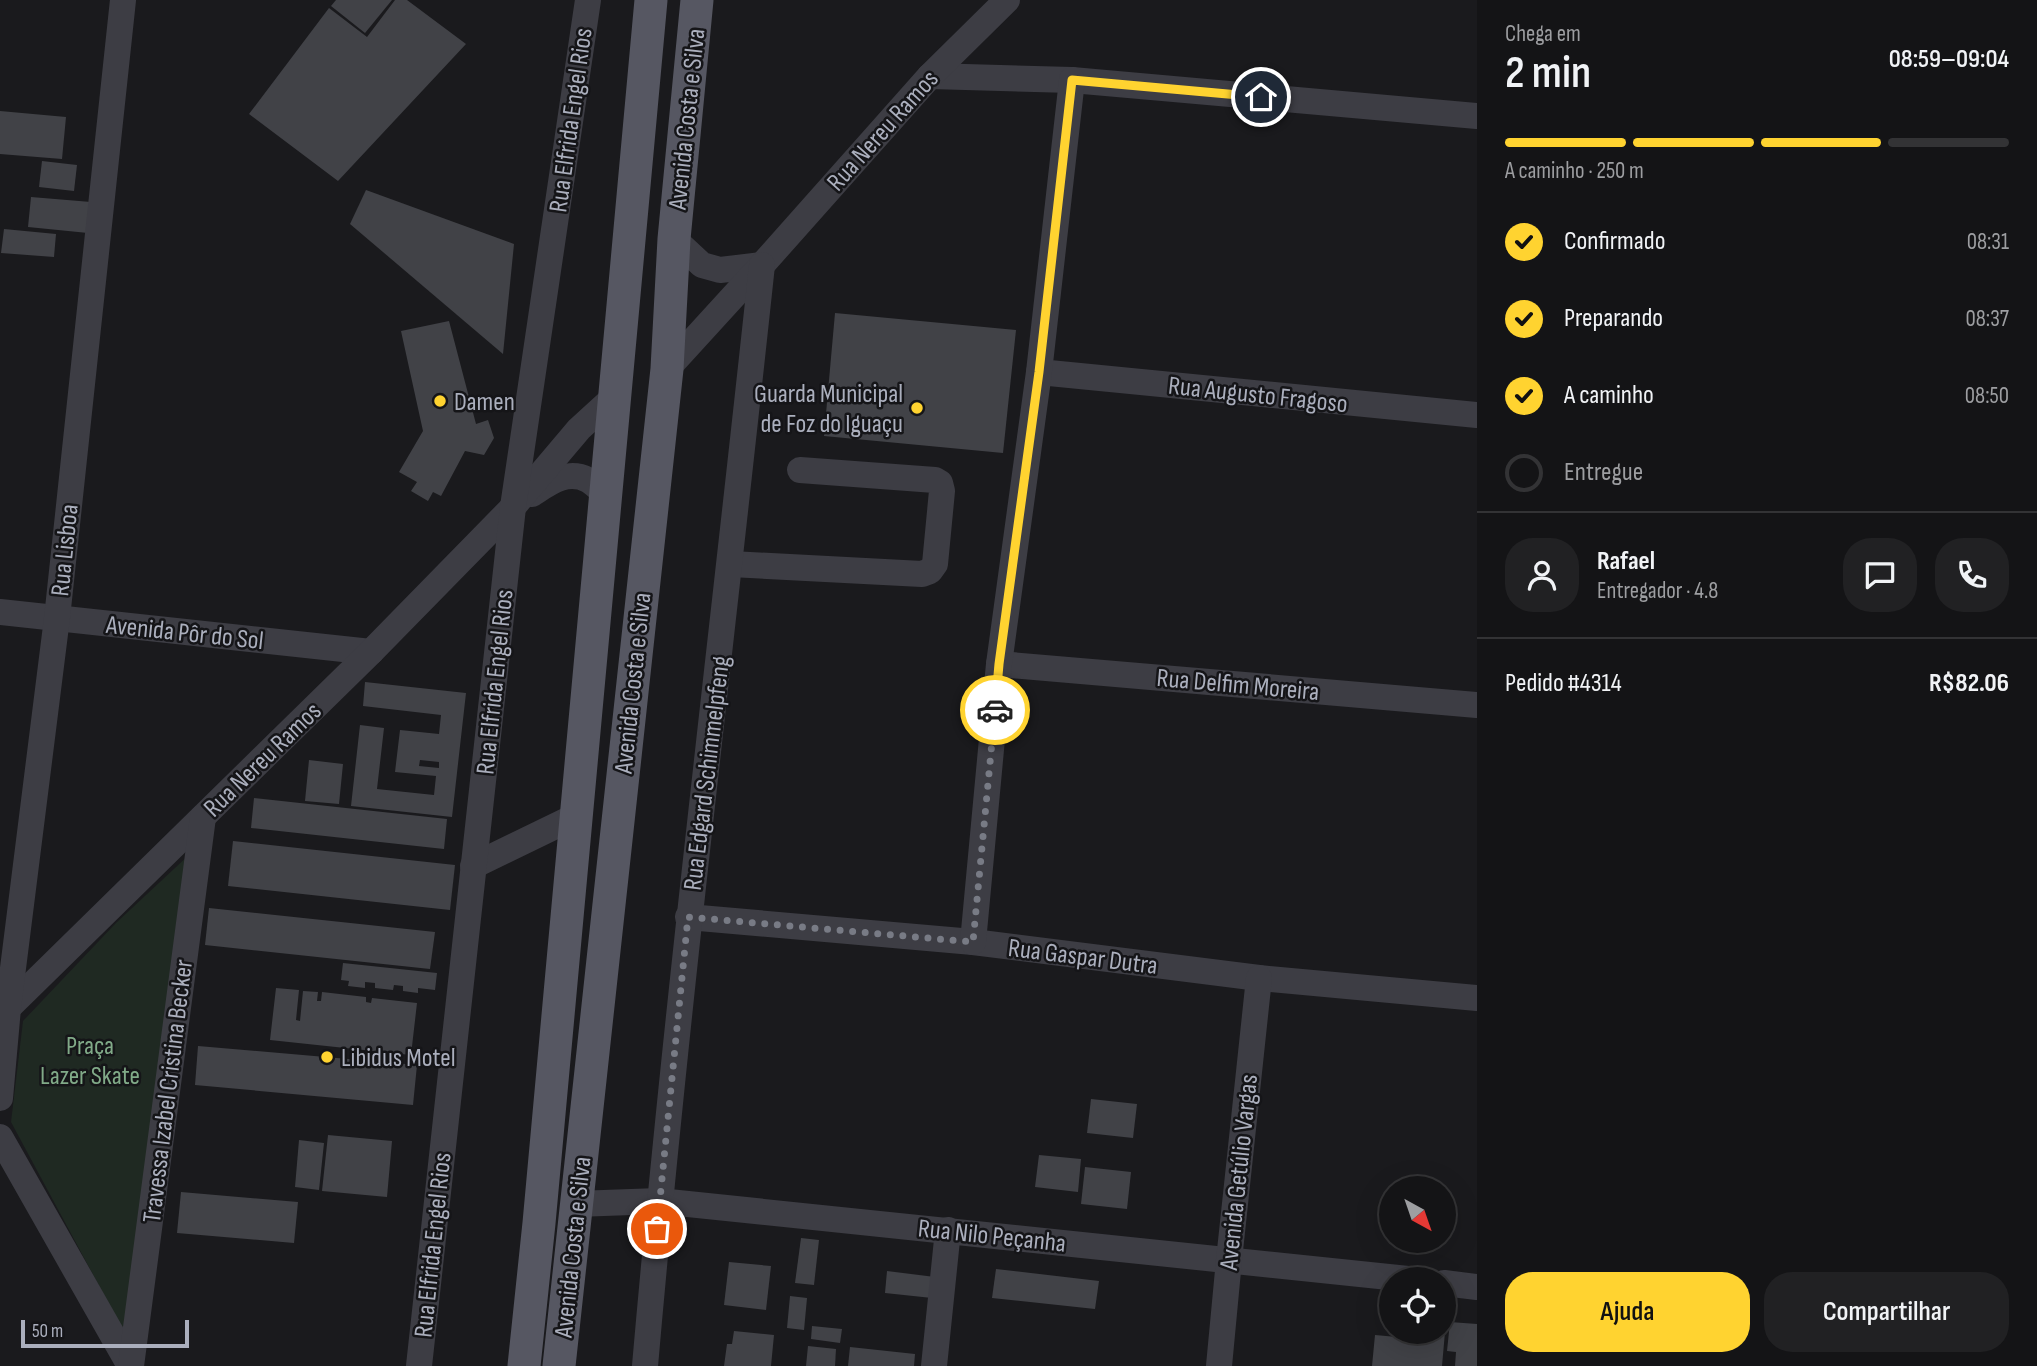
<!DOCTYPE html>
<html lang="pt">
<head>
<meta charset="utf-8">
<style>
	:root { --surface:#141416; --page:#212123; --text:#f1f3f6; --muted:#9d9ea1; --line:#333335; --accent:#ffd330 }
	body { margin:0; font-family:"Sofia Sans Condensed",sans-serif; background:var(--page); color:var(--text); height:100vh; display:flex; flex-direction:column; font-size:26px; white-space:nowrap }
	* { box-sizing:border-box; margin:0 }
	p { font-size:23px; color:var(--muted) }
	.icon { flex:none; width:38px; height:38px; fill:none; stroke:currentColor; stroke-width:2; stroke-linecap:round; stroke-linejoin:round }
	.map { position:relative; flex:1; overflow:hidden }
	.side { display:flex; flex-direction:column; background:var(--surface); width:560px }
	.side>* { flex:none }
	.needle { width:46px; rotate:140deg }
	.tools { position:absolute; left:1379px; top:1176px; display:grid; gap:14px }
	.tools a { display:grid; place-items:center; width:77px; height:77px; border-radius:50%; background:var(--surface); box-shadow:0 7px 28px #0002,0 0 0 2px var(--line); font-size:35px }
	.scale { position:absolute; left:21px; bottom:18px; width:168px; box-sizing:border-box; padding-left:7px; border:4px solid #abafbd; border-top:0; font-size:19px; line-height:24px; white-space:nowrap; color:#abafbd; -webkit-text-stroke:5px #151518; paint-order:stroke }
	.pin { position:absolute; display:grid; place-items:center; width:60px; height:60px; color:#fff; margin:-30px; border:4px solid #fff; border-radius:50%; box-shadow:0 2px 7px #0007 }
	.courier { position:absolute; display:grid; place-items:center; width:70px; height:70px; margin:-35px; border:5px solid #ffd330; border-radius:50%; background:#fff; color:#222; box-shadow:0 2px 9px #0007 }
	.overview em { font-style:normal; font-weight:600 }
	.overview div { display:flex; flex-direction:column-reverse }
	.overview { display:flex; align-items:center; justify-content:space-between; height:119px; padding:0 28px }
	h1 { font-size:46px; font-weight:600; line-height:52px }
	.bar { display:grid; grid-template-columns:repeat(4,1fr); gap:10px 7px; align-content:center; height:84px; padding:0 28px }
	.bar i { height:9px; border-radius:5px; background:var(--line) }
	.bar .active { background:var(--accent) }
	.bar p { grid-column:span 4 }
	.line { display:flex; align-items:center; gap:18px; padding:0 28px; border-top:2px solid var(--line) }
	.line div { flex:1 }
	.round { display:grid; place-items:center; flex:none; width:74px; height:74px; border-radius:28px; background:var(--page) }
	ol { padding:0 28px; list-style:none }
	li { display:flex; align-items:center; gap:21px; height:77px }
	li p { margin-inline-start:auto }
	li .icon { padding:7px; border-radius:50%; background:var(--accent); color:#111; stroke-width:4 }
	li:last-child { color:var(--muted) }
	li i { width:38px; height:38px; border:4px solid var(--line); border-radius:50% }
	.primary-button { display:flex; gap:14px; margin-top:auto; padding:14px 28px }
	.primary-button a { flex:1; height:80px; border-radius:28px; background:var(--accent); color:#111; font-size:28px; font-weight:600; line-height:80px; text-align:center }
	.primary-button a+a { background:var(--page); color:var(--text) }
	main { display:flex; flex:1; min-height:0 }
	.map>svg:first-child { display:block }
</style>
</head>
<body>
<main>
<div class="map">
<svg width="1477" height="1366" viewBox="0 0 1477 1366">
	<rect width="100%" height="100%" fill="#1a1a1d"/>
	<path fill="#1f2922" d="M 190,854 L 125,1334 L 11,1122 L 23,1021 L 116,923 Z"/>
	<g fill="#414247" fill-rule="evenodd">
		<path d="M 336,0 L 392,0 L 365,33 L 331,6 Z"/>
		<path d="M 395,0 L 407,0 L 466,44 L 338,181 L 249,114 L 329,8 L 367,37 Z"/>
		<path d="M 0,111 L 66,117 L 62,159 L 0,154 Z"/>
		<path d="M 42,161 L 77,165 L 74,191 L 39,187 Z"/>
		<path d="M 366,190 L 514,244 L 503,354 L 350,224 Z"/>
		<path d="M 31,197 L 91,202 L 88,233 L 28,227 Z"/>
		<path d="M 4,229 L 56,234 L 54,257 L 1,253 Z"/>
		<path d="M 835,313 L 1016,330 L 1003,453 L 824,436 Z"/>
		<path d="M 449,321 L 476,424 L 488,420 L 494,438 L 484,455 L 465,451 L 441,496 L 433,492 L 428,501 L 411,491 L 417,482 L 399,472 L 423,431 L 401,331 Z"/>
		<path d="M 365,682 L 466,693 L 452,817 L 351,806 L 360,725 L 384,728 L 377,789 L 434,795 L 436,776 L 395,772 L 400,730 L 439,734 L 441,715 L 363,706 ZM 420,760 L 439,762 L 439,768 L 419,766 Z"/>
		<path d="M 309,760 L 343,764 L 339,804 L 305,801 Z"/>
		<path d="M 254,798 L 447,819 L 444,849 L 251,828 Z"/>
		<path d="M 233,841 L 455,865 L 450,910 L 228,886 Z"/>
		<path d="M 209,908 L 435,932 L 430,969 L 205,945 Z"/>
		<path d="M 343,963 L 437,973 L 435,990 L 418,988 L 418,993 L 403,991 L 403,986 L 394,985 L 393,990 L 375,988 L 375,983 L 365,982 L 365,988 L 348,986 L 349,981 L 341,980 Z"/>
		<path d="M 276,988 L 299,990 L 296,1020 L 300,1021 L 303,991 L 318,992 L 317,1001 L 321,1001 L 322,992 L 366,997 L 366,1002 L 371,1003 L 372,998 L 417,1003 L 411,1055 L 270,1040 Z"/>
		<path d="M 198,1046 L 417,1065 L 413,1105 L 195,1085 Z"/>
		<path d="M 1091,1099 L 1137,1104 L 1133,1138 L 1087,1133 Z"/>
		<path d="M 328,1135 L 392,1141 L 387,1197 L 322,1191 Z"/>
		<path d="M 299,1140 L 324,1143 L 319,1190 L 295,1187 Z"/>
		<path d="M 1039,1155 L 1081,1159 L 1078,1192 L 1035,1187 Z"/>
		<path d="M 1085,1167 L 1131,1172 L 1127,1209 L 1081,1204 Z"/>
		<path d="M 181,1192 L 298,1202 L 294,1243 L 177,1233 Z"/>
		<path d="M 801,1238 L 819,1240 L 814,1285 L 795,1283 Z"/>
		<path d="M 729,1262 L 771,1266 L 766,1310 L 724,1305 Z"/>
		<path d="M 996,1269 L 1099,1281 L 1095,1309 L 992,1298 Z"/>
		<path d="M 887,1271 L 935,1277 L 932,1298 L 885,1293 Z"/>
		<path d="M 790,1296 L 807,1298 L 804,1330 L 787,1328 Z"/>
		<path d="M 1450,1322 L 1477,1324 L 1477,1366 L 1455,1366 L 1456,1352 L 1447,1351 Z"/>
		<path d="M 812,1326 L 842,1329 L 840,1343 L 811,1339 Z"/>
		<path d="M 734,1331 L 774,1335 L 771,1366 L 724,1366 L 727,1344 L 732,1344 Z"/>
		<path d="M 1408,1332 L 1445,1332 L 1442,1366 L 1372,1366 L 1375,1335 L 1408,1338 Z"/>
		<path d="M 808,1346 L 836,1349 L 835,1366 L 806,1366 Z"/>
		<path d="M 850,1347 L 915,1354 L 914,1366 L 848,1366 Z"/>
	</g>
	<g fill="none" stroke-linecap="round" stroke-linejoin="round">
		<g stroke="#3d3d44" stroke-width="26">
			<path d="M 930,76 L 1072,80 L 1477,116"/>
			<path d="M 674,239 L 702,265 L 720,270 L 762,265"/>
			<path d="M 667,369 L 762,265 L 930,76 L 1007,0"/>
			<path d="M 1039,372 L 1477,415"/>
			<path d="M 532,494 C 549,483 567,469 588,480 C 594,483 600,490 605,494"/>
			<path d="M 731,564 L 922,574 L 930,571 L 935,564 L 942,491 L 940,483 L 935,480 L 800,470"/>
			<path d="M 0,612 L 371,652"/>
			<path d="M 999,664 L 1477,705"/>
			<path d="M 473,866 L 576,816"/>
			<path d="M 688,917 L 973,942 L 1259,978 L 1477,998"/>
			<path d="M 973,942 L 999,664 L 1039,372 L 1072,80"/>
			<path d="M 8,1008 L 371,652 L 513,507 L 579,429 L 614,397"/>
			<path d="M 0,1098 L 8,1008 L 57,618 L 123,0"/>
			<path d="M 0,1137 L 130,1366"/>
			<path d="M 576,1204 L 659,1201 L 1408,1279"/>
			<path d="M 1444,1283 L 1477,1287"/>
			<path d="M 131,1366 L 203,817"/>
			<path d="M 419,1366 L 513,507 L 588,0"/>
			<path d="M 645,1366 C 677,998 723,632 762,265"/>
			<path d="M 934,1366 L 948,1230"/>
			<path d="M 1219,1366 L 1229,1260 L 1259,978"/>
		</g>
		<g stroke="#565762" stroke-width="33">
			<path d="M 524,1366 L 539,1223 L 651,0"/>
			<path d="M 559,1366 L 667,369 L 674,239 L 697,0"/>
		</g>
	</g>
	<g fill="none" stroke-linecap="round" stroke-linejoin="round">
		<path stroke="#787b85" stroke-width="7" stroke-dasharray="0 12.6" d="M 657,1229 L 688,917 L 973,942 L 995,710"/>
		<path stroke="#ffd330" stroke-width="9" d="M 995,710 L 999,664 L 1039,372 L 1072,80 L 1261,97"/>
	</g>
	<g fill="#ffd330" stroke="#151518" stroke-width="2.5">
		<circle cx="440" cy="401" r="7"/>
		<circle cx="917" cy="408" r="7"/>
		<circle cx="327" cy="1057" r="7"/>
	</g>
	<g text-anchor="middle" stroke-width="5" stroke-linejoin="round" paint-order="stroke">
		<g font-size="26" fill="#abafbd" stroke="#151518">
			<text transform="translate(686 119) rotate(-84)" y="9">Avenida Costa e Silva</text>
			<text transform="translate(570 120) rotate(-82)" y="9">Rua Elfrida Engel Rios</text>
			<text transform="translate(882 130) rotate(-48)" y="9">Rua Nereu Ramos</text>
			<text transform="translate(1258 394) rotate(6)" y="9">Rua Augusto Fragoso</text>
			<text transform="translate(64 550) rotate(-84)" y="9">Rua Lisboa</text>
			<text transform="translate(185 632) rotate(6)" y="9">Avenida Pôr do Sol</text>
			<text transform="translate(494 682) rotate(-84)" y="9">Rua Elfrida Engel Rios</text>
			<text transform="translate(632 683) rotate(-84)" y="9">Avenida Costa e Silva</text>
			<text transform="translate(1238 684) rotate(5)" y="9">Rua Delfim Moreira</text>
			<text transform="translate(262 759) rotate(-44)" y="9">Rua Nereu Ramos</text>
			<text transform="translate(706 773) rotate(-83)" y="9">Rua Edgard Schimmelpfeng</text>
			<text transform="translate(1083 956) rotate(7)" y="9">Rua Gaspar Dutra</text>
			<text transform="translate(167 1091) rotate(-83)" y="9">Travessa Izabel Cristina Becker</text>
			<text transform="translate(1238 1172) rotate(-84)" y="9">Avenida Getúlio Vargas</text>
			<text transform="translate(992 1235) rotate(6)" y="9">Rua Nilo Peçanha</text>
			<text transform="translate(432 1245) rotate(-84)" y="9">Rua Elfrida Engel Rios</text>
			<text transform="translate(572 1247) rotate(-84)" y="9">Avenida Costa e Silva</text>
		</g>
		<g font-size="26" fill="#abafbd" stroke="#151518" text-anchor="start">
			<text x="903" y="402" text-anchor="end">Guarda Municipal<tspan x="903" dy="30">de Foz do Iguaçu</tspan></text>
			<text x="454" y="410">Damen</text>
			<text x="341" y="1066">Libidus Motel</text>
		</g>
		<g font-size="26" fill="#81aa88" stroke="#151518">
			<text x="90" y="1054">Praça<tspan x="90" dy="30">Lazer Skate</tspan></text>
		</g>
	</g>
</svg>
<div class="tools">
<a><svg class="needle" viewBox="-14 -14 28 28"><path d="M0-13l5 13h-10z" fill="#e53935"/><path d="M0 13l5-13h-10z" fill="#9d9ea1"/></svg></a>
<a><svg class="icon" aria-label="locate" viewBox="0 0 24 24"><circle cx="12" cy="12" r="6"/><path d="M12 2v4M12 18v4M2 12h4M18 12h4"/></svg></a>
</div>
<div class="scale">50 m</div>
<div class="pin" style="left:657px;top:1229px;background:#ea580c"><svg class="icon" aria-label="bag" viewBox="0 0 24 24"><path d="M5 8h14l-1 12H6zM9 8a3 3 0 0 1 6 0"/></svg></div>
<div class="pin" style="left:1261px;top:97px;background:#1f2937"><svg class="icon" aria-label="home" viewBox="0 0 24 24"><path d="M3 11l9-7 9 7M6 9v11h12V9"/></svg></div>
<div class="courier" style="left:995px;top:710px"><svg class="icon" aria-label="car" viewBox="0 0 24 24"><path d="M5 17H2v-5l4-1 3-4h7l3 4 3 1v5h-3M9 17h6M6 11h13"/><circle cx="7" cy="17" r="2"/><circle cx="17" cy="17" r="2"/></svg></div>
</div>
<section class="side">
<div class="overview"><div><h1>2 min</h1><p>Chega em</p></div><em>08:59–09:04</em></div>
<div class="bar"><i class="active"></i><i class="active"></i><i class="active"></i><i></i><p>A caminho · 250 m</p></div>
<ol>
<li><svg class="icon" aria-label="check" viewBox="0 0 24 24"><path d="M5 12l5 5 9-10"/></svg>Confirmado<p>08:31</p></li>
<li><svg class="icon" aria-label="check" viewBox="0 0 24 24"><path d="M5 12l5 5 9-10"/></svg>Preparando<p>08:37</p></li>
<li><svg class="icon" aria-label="check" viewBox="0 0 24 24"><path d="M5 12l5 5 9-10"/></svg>A caminho<p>08:50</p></li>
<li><i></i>Entregue</li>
</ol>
<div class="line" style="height:126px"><a class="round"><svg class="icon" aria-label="person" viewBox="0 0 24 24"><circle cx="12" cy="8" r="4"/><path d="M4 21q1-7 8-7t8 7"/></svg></a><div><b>Rafael</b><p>Entregador · 4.8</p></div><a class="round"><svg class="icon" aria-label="chat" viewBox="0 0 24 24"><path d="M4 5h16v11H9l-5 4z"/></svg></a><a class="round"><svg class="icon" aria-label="phone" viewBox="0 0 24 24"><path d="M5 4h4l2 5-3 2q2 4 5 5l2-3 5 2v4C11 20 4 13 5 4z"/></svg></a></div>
<div class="line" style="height:91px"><div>Pedido #4314</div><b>R$82.06</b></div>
<div class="primary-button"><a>Ajuda</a><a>Compartilhar</a></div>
</section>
</main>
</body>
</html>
